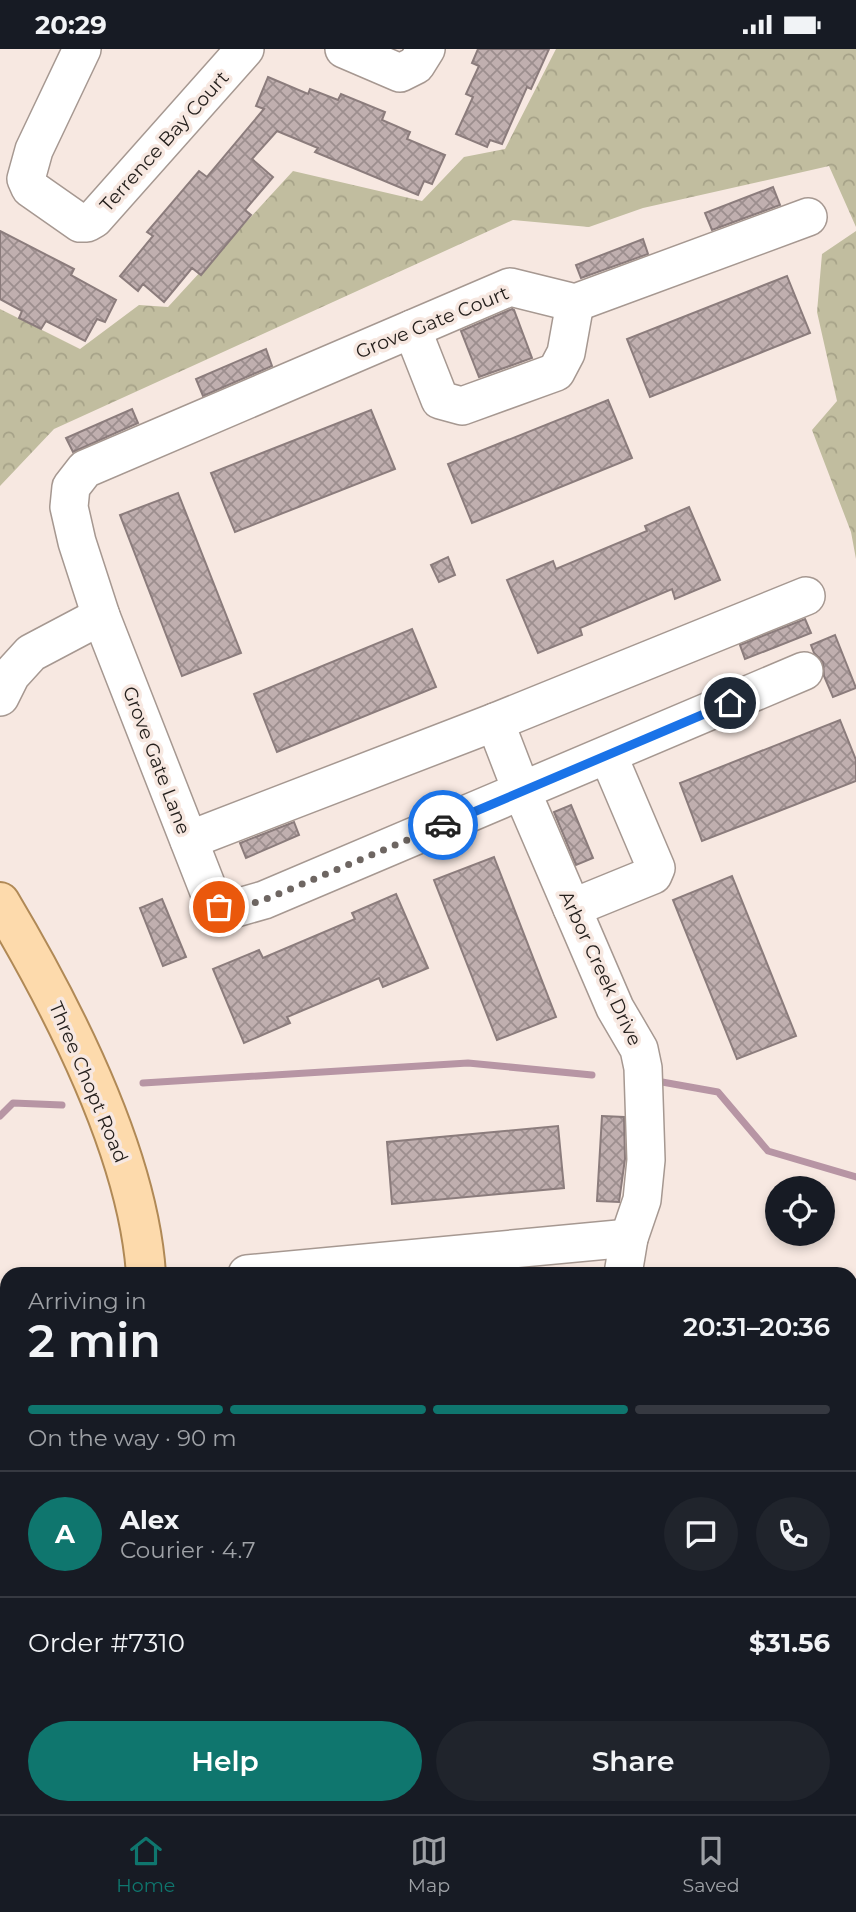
<!DOCTYPE html>
<html lang="en">
<head>
<meta charset="utf-8">
<style>
	:root { --surface:#171b24; --page:#20242c; --text:#f1f3f6; --muted:#9ea1a6; --line:#363941; --accent:#0f766e }
	body { margin:0; font-family:Montserrat,sans-serif; background:var(--page); color:var(--text); height:100vh; display:flex; flex-direction:column; font-size:26px; white-space:nowrap }
	* { box-sizing:border-box; margin:0 }
	p { font-size:23px; color:var(--muted) }
	.icon { flex:none; width:38px; height:38px; fill:none; stroke:currentColor; stroke-width:2; stroke-linecap:round; stroke-linejoin:round }
	.map { position:relative; flex:1; overflow:hidden }
	.side { position:absolute; left:0px; top:1218px; width:858px; height:548px; display:flex; flex-direction:column; background:var(--surface); border-radius:21px 21px 0 0; box-shadow:0 4px 10px #0003 }
	.side>* { flex:none }
	.controls { position:absolute; left:765px; top:1127px; display:grid; gap:14px }
	.controls a { display:grid; place-items:center; width:70px; height:70px; border-radius:50%; background:var(--surface); box-shadow:0 4px 10px #0003; font-size:35px }
	.pin { position:absolute; display:grid; place-items:center; width:60px; height:60px; color:#fff; margin:-30px; border:4px solid #fff; border-radius:50%; box-shadow:0 2px 7px #0007 }
	.courier { position:absolute; display:grid; place-items:center; width:70px; height:70px; margin:-35px; border:5px solid #1a73e8; border-radius:50%; background:#fff; color:#222; box-shadow:0 2px 9px #0007 }
	.head em { font-style:normal; font-weight:600 }
	.head div { display:flex; flex-direction:column-reverse }
	.head { display:flex; align-items:center; justify-content:space-between; height:119px; padding:0 28px }
	h1 { font-size:46px; font-weight:600; line-height:52px }
	.bar { display:grid; grid-template-columns:repeat(4,1fr); gap:10px 7px; align-content:center; height:84px; padding:0 28px }
	.bar i { height:9px; border-radius:5px; background:var(--line) }
	.bar .on { background:var(--accent) }
	.bar p { grid-column:span 4 }
	.line { display:flex; align-items:center; gap:18px; padding:0 28px; border-top:2px solid var(--line) }
	.line div { flex:1 }
	.round { display:grid; place-items:center; flex:none; width:74px; height:74px; border-radius:37px; background:var(--page) }
	.action { display:flex; gap:14px; margin-top:auto; padding:14px 28px }
	.action a { flex:1; height:80px; border-radius:42px; background:var(--accent); color:#fff; font-size:28px; font-weight:600; line-height:80px; text-align:center }
	.action a+a { background:var(--page); color:var(--text) }
	.status { display:flex; justify-content:space-between; align-items:center; height:49px; padding:0 35px; background:var(--surface); direction:ltr }
	.status svg { height:19px; fill:currentColor }
	.tabs { display:flex; justify-content:space-around; align-items:center; height:98px; border-top:2px solid var(--line); background:var(--surface); font-size:19px; color:var(--muted) }
	.tabs a { display:grid; justify-items:center; gap:4px }
	.tabs .on { color:var(--accent) }
	.map>svg:first-child { display:block }
</style>
</head>
<body>
<div class="status"><b>20:29</b><svg viewBox="0 0 49 12"><path d="M0 12V9h3v3zM5 12V6h3v6zM10 12V3h3v9zM15 12V0h3v12zM26 1h20v11H26zM47 4h2v5h-2z"/></svg></div>
<div class="map">
<svg width="856" height="1765" viewBox="0 0 856 1765">
	<defs>
		<pattern id="forest-crowns" width="20" height="18" patternUnits="userSpaceOnUse" patternTransform="scale(1.75)"><rect width="20" height="18" fill="#c1bd9f"/><path d="M2 6a3 3 0 1 1 6 0M12 15a3 3 0 1 1 6 0" fill="none" stroke="#a6a288"/></pattern>
		<pattern id="building-cross-hatch" width="8" height="8" patternUnits="userSpaceOnUse" patternTransform="scale(1.75)"><rect width="8" height="8" fill="#c0afaf"/><path d="M0 0l8 8M0 8l8-8" fill="none" stroke="#9c8e8e"/></pattern>
	</defs>
	<rect width="100%" height="100%" fill="#f7e8e1"/>
	<g fill="url(#forest-crowns)">
		<path d="M 556,0 L 856,0 L 856,178 L 829,117 L 643,159 L 589,178 L 513,171 L 54,380 L 0,437 L 0,260 L 80,300 L 139,256 L 168,258 L 293,122 L 422,152 L 464,108 L 505,100 Z"/>
		<path d="M 856,182 L 856,510 L 851,483 L 812,381 L 837,352 L 817,263 L 822,205 Z"/>
	</g>
	<g fill="none" stroke-linecap="round" stroke-linejoin="round">
		<g stroke="#b795a4" stroke-width="7">
			<path d="M 662,1033 L 718,1043 L 768,1102 L 856,1128"/>
			<path d="M 143,1034 L 468,1014 L 592,1026"/>
			<path d="M 0,1067 L 13,1054 L 62,1056"/>
		</g>
	</g>
	<g fill="url(#building-cross-hatch)" stroke="#8b7c7c" stroke-width="2">
		<path d="M 478,0 L 549,0 L 531,40 L 527,38 L 502,95 L 490,91 L 487,98 L 456,85 L 473,48 L 466,45 L 479,17 L 472,14 Z"/>
		<path d="M 268,28 L 308,45 L 310,40 L 338,51 L 341,45 L 385,63 L 382,71 L 410,83 L 407,90 L 445,106 L 432,135 L 424,132 L 418,146 L 315,103 L 318,99 L 277,82 L 252,110 L 273,128 L 245,161 L 251,166 L 201,226 L 192,219 L 164,253 L 143,235 L 138,242 L 120,227 L 153,187 L 147,183 L 199,122 L 207,128 L 264,60 L 256,57 Z"/>
		<path d="M 773,138 L 780,156 L 712,181 L 705,164 Z"/>
		<path d="M 0,182 L 74,220 L 71,226 L 116,251 L 105,273 L 97,270 L 85,292 L 46,272 L 41,280 L 19,269 L 22,262 L 0,250 Z"/>
		<path d="M 643,190 L 648,205 L 581,229 L 576,216 Z"/>
		<path d="M 787,227 L 810,284 L 650,348 L 627,290 Z"/>
		<path d="M 512,260 L 514,261 L 532,309 L 479,328 L 461,282 Z"/>
		<path d="M 266,300 L 272,317 L 203,347 L 196,330 Z"/>
		<path d="M 608,351 L 632,409 L 472,474 L 448,415 Z"/>
		<path d="M 132,360 L 138,374 L 73,403 L 66,389 Z"/>
		<path d="M 371,361 L 395,420 L 235,483 L 211,424 Z"/>
		<path d="M 178,444 L 241,604 L 182,627 L 120,466 Z"/>
		<path d="M 689,458 L 720,531 L 675,550 L 672,540 L 580,579 L 582,586 L 538,604 L 507,531 L 553,512 L 556,520 L 647,482 L 645,477 Z"/>
		<path d="M 448,508 L 455,526 L 439,533 L 431,516 Z"/>
		<path d="M 805,570 L 811,584 L 745,610 L 740,596 Z"/>
		<path d="M 412,580 L 436,638 L 277,703 L 254,645 Z"/>
		<path d="M 835,586 L 856,639 L 833,648 L 824,627 L 823,613 L 814,604 L 811,596 Z"/>
		<path d="M 840,671 L 856,711 L 856,732 L 702,792 L 680,734 Z"/>
		<path d="M 571,756 L 593,809 L 576,816 L 554,763 Z"/>
		<path d="M 294,773 L 299,786 L 246,809 L 240,794 Z"/>
		<path d="M 494,808 L 556,968 L 497,991 L 434,831 Z"/>
		<path d="M 732,827 L 796,987 L 737,1010 L 673,851 Z"/>
		<path d="M 396,845 L 428,919 L 383,938 L 379,929 L 287,968 L 290,974 L 244,994 L 213,920 L 259,901 L 263,909 L 355,870 L 352,864 Z"/>
		<path d="M 162,850 L 186,908 L 163,917 L 140,859 Z"/>
		<path d="M 602,1067 L 624,1068 L 625,1110 L 619,1153 L 597,1152 Z"/>
		<path d="M 558,1077 L 564,1139 L 392,1155 L 387,1093 Z"/>
	</g>
	<g fill="none" stroke-linecap="round" stroke-linejoin="round">
		<g stroke="#a69891" stroke-width="40">
			<g id="minor">
				<path d="M 82,0 L 34,101 L 26,130 L 30,139 L 80,174 L 87,174 L 94,170 L 245,0"/>
				<path d="M 344,0 L 400,24 L 416,16 L 426,0"/>
				<path d="M 412,280 L 440,351 L 462,357 L 556,323 L 566,304 L 575,254"/>
				<path d="M 804,622 L 264,851 L 229,861 L 219,858 L 211,848 L 101,567 L 77,493 L 69,458 L 71,438 L 85,420 L 510,238 L 575,254 L 808,168"/>
				<path d="M 0,648 L 11,626 L 31,604 L 101,567"/>
				<path d="M 495,673 L 522,743 L 615,959 L 639,1000 L 643,1019 L 646,1111 L 642,1151 L 629,1189 L 623,1225"/>
				<path d="M 189,791 L 495,673 L 806,547"/>
				<path d="M 572,859 L 653,826 L 656,819 L 608,706"/>
				<path d="M 247,1225 L 629,1189"/>
				<path d="M 850,1320 L 856,1321"/>
				<path d="M 0,1567 L 7,1564"/>
				<path d="M 0,1648 L 7,1645"/>
				<path d="M 0,1725 L 7,1723"/>
				<path d="M 67,1759 L 67,1765"/>
				<path d="M 292,1759 L 292,1765"/>
				<path d="M 681,1759 L 681,1765"/>
			</g>
		</g>
		<g stroke="#b08956" stroke-width="42">
			<g id="major">
				<path d="M 0,853 C 62,957 138,1103 146,1225"/>
				<path d="M 157,1759 L 158,1765"/>
				<path d="M 201,1759 L 201,1765"/>
			</g>
		</g>
		<use href="#minor" stroke="#fff" stroke-width="37"/>
		<use href="#major" stroke="#fddaac" stroke-width="38"/>
	</g>
	<g fill="none" stroke-linecap="round" stroke-linejoin="round">
		<path stroke="#6e6662" stroke-width="7" stroke-dasharray="0 12.6" d="M 219,858 L 229,861 L 264,851 L 443,776"/>
		<path stroke="#1a73e8" stroke-width="9" d="M 443,776 L 730,654"/>
	</g>
	<g text-anchor="middle" stroke-width="7" stroke-linejoin="round" paint-order="stroke">
		<g font-size="19" fill="#25201d" stroke="#f7e8e1">
			<text transform="translate(164 92) rotate(-48)" y="7">Terrence Bay Court</text>
			<text transform="translate(432 273) rotate(-22)" y="7">Grove Gate Court</text>
			<text transform="translate(157 711) rotate(69)" y="7">Grove Gate Lane</text>
			<text transform="translate(601 919) rotate(65)" y="7">Arbor Creek Drive</text>
			<text transform="translate(89 1033) rotate(67)" y="7">Three Chopt Road</text>
		</g>
	</g>
</svg>
<div class="controls">
<a><svg class="icon" aria-label="locate" viewBox="0 0 24 24"><circle cx="12" cy="12" r="6"/><path d="M12 2v4M12 18v4M2 12h4M18 12h4"/></svg></a>
</div>
<div class="pin" style="left:219px;top:858px;background:#ea580c"><svg class="icon" aria-label="bag" viewBox="0 0 24 24"><path d="M5 8h14l-1 12H6zM9 8a3 3 0 0 1 6 0"/></svg></div>
<div class="pin" style="left:730px;top:654px;background:#1f2937"><svg class="icon" aria-label="home" viewBox="0 0 24 24"><path d="M3 11l9-7 9 7M6 9v11h12V9"/></svg></div>
<div class="courier" style="left:443px;top:776px"><svg class="icon" aria-label="car" viewBox="0 0 24 24"><path d="M5 17H2v-5l4-1 3-4h7l3 4 3 1v5h-3M9 17h6M6 11h13"/><circle cx="7" cy="17" r="2"/><circle cx="17" cy="17" r="2"/></svg></div>
<section class="side">
<div class="head"><div><h1>2 min</h1><p>Arriving in</p></div><em>20:31–20:36</em></div>
<div class="bar"><i class="on"></i><i class="on"></i><i class="on"></i><i></i><p>On the way · 90 m</p></div>
<div class="line" style="height:126px"><b class="round" style="background:var(--accent);color:#fff">A</b><div><b>Alex</b><p>Courier · 4.7</p></div><a class="round"><svg class="icon" aria-label="chat" viewBox="0 0 24 24"><path d="M4 5h16v11H9l-5 4z"/></svg></a><a class="round"><svg class="icon" aria-label="phone" viewBox="0 0 24 24"><path d="M5 4h4l2 5-3 2q2 4 5 5l2-3 5 2v4C11 20 4 13 5 4z"/></svg></a></div>
<div class="line" style="height:91px"><div>Order #7310</div><b>$31.56</b></div>
<div class="action"><a>Help</a><a>Share</a></div>
</section>
</div>
<nav class="tabs">
<a class="on"><svg class="icon" aria-label="home" viewBox="0 0 24 24"><path d="M3 11l9-7 9 7M6 9v11h12V9"/></svg>Home</a>
<a><svg class="icon" aria-label="map" viewBox="0 0 24 24"><path d="M3 6l6-2 6 2 6-2v14l-6 2-6-2-6 2zM9 4v14M15 6v14"/></svg>Map</a>
<a><svg class="icon" aria-label="saved" viewBox="0 0 24 24"><path d="M7 4h10v16l-5-4-5 4z"/></svg>Saved</a>
</nav>
</body>
</html>
